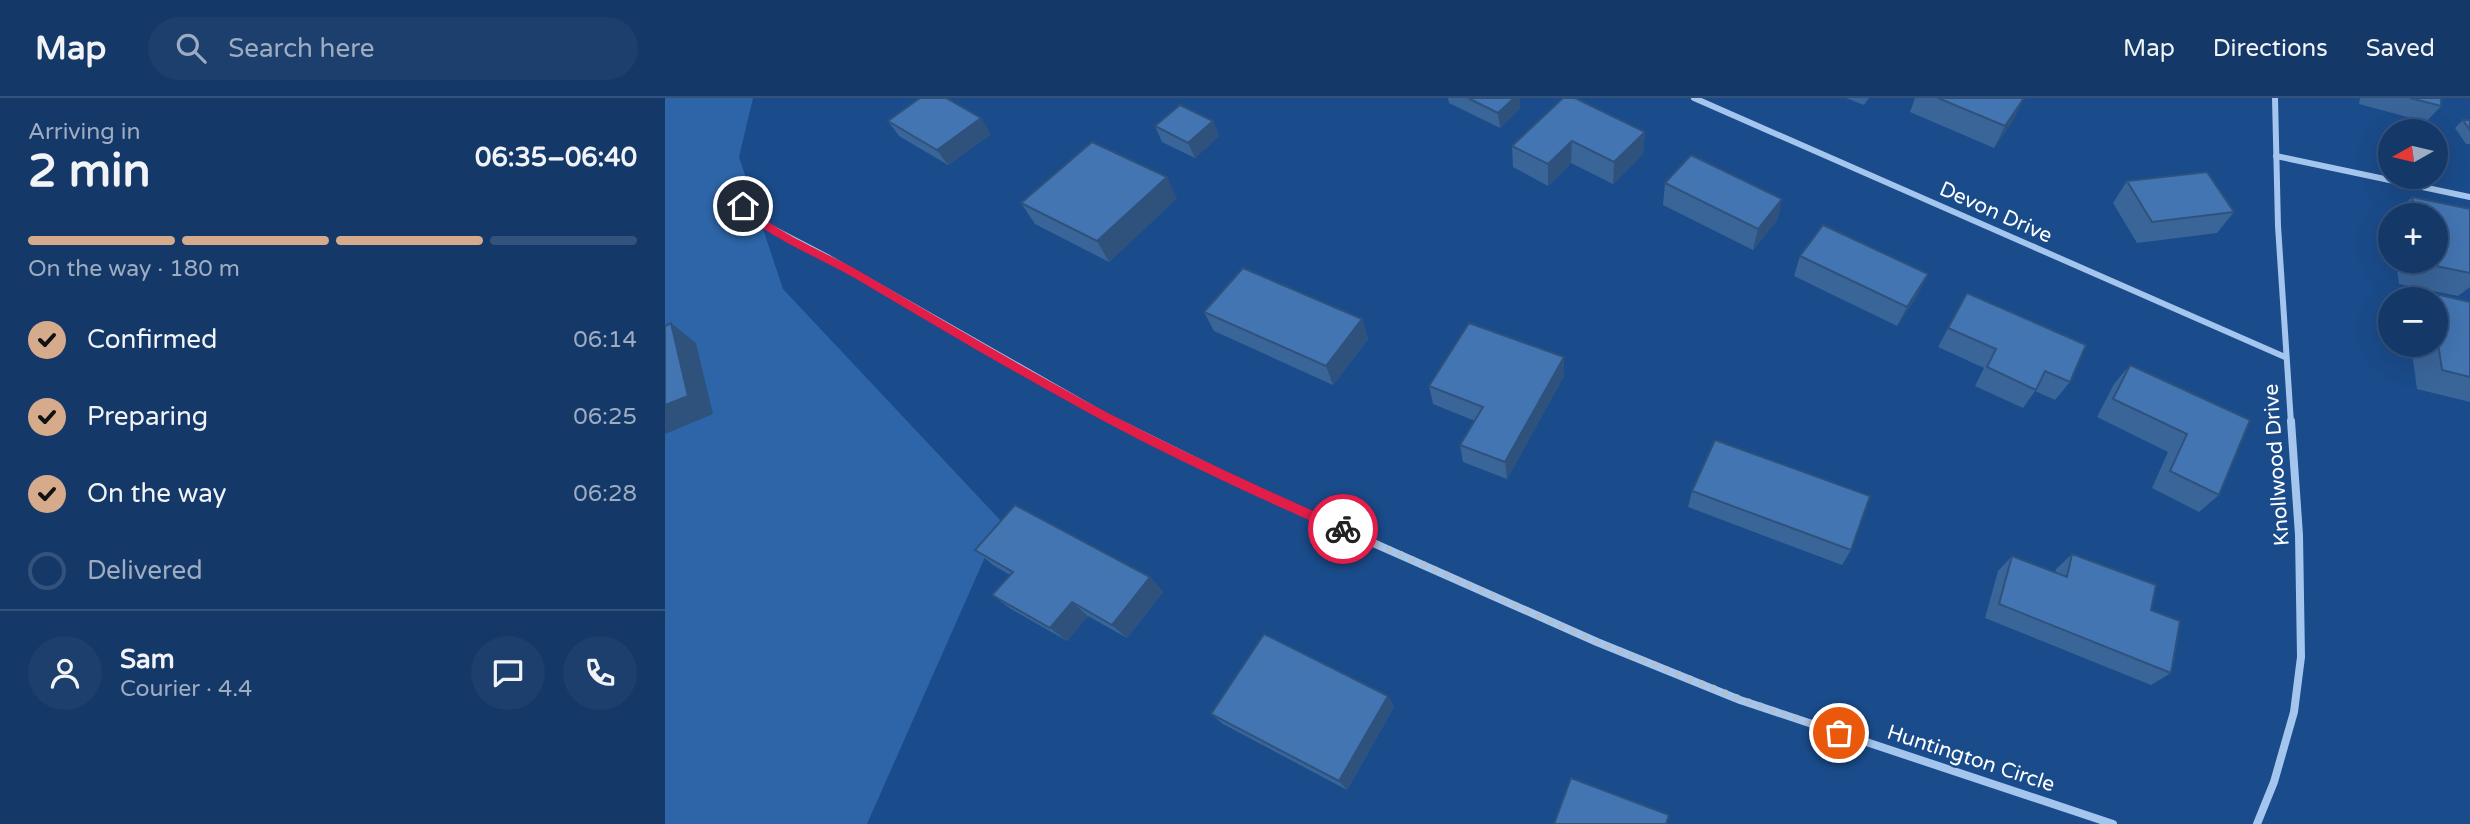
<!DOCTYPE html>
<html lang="en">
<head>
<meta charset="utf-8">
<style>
	:root { --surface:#143868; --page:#1d3f6e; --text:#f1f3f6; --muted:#9dacc0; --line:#33527c; --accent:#d6ab8b }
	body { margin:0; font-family:"Varela Round",sans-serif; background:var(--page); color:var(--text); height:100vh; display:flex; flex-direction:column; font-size:26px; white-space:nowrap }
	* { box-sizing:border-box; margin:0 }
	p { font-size:23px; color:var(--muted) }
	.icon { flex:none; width:38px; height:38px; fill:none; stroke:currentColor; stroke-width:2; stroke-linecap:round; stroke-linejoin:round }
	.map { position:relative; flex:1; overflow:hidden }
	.details { display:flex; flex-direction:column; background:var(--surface); width:665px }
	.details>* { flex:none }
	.needle { width:46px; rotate:262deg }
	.buttons { position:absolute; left:1713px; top:21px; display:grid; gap:14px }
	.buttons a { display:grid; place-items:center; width:70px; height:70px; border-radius:50%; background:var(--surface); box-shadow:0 7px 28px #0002,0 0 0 2px var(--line); font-size:35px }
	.pin { position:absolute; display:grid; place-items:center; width:60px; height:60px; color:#fff; margin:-30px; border:4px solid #fff; border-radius:50%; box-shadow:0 2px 7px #0007 }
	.courier { position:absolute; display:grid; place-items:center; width:70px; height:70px; margin:-35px; border:5px solid #e11d48; border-radius:50%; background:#fff; color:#222; box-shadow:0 2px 9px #0007 }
	.headline em { font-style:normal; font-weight:700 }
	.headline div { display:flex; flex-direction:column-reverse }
	.headline { display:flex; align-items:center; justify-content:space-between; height:119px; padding:0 28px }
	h1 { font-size:46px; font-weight:700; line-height:52px }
	.bar { display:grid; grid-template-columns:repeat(4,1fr); gap:10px 7px; align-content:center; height:84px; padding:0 28px }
	.bar i { height:9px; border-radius:5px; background:var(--line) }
	.bar .selected { background:var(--accent) }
	.bar p { grid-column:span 4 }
	.line { display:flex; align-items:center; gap:18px; padding:0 28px; border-top:2px solid var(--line) }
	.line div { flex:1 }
	.round { display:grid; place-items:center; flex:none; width:74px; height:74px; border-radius:37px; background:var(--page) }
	ol { padding:0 28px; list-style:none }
	li { display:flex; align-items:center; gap:21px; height:77px }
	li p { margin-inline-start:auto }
	li .icon { padding:7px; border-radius:50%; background:var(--accent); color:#111; stroke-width:4 }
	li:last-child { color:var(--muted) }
	li i { width:38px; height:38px; border:4px solid var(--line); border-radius:50% }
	header { display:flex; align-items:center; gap:42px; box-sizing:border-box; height:98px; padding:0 35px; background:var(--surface); border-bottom:2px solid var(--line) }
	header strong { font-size:33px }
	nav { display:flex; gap:38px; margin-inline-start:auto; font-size:24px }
	.search { width:490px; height:63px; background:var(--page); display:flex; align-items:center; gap:18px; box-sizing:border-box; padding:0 24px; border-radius:38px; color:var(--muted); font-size:26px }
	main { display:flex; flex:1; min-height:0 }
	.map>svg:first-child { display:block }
</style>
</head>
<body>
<header>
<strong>Map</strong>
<div class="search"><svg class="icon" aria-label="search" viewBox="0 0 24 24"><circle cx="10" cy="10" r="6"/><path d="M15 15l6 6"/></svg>Search here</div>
<nav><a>Map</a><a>Directions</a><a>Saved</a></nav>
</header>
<main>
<section class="details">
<div class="headline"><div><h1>2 min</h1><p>Arriving in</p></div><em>06:35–06:40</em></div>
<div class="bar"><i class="selected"></i><i class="selected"></i><i class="selected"></i><i></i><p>On the way · 180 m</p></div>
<ol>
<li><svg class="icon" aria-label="check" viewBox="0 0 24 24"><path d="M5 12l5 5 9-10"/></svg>Confirmed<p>06:14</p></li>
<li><svg class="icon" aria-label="check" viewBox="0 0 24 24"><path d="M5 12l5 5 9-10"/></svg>Preparing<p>06:25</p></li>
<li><svg class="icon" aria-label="check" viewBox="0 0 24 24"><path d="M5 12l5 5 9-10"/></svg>On the way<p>06:28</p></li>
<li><i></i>Delivered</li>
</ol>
<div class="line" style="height:126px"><a class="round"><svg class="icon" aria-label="person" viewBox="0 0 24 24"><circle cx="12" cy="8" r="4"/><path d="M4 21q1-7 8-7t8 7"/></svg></a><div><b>Sam</b><p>Courier · 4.4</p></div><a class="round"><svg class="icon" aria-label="chat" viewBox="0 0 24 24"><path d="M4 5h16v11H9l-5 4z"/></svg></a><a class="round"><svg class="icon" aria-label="phone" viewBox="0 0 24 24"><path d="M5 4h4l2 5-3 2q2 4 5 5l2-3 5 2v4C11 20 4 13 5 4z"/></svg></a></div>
</section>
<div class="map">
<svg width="1805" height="726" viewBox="0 0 1805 726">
	<rect width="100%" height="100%" fill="#1a4b8a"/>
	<path fill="#2d65a8" d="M 0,0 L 88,0 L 74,59 L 118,191 L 336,423 L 202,726 L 0,726 Z"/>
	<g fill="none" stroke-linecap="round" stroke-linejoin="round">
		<g stroke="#a4c5ed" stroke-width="6">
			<path d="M 1029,0 L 1620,259"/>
			<path d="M 1610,0 L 1613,128 L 1626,325"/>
			<path d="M 1611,58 L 1805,99"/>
			<path d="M 59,101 L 78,108 L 91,122 L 164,160 L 453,325"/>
		</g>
		<g stroke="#a4c5ed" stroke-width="8">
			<path d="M 449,323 L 593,394 L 932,544 L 1075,602 L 1448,726"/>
			<path d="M 1592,726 L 1609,684 L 1629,614 L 1636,559 L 1634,437 L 1626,323"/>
		</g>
	</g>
	<g fill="#3a6599">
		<path d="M 783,0 L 855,0 L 855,10 L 835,30 L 784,5 Z"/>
		<path d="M 1181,0 L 1204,0 L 1199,7 Z"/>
		<path d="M 1250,0 L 1359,0 L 1348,22 L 1329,50 L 1245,14 Z"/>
		<path d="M 1695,0 L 1776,0 L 1776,8 L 1761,24 L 1694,6 Z"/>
		<path d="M 1798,22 L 1805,22 L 1805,46 L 1801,46 L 1790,30 Z"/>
		<path d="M 223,23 L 326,36 L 283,67 L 234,38 Z"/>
		<path d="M 548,23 L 554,38 L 530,60 L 497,44 L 490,28 Z"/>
		<path d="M 980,34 L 978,56 L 948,86 L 906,65 L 883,88 L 848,69 L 847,48 Z"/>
		<path d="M 1462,83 L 1569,114 L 1552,135 L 1472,145 L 1448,105 Z"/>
		<path d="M 1000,85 L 1117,101 L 1112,122 L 1088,152 L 998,107 Z"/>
		<path d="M 1747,99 L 1805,111 L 1805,189 L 1793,198 L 1734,186 L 1731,163 L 1771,163 L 1771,117 L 1729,117 Z"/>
		<path d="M 512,100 L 444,164 L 370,126 L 356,105 Z"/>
		<path d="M 1135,158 L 1263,176 L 1253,196 L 1232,228 L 1129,178 Z"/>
		<path d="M 1302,195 L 1405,284 L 1390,302 L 1370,293 L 1358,310 L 1310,288 L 1319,270 L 1273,249 Z"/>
		<path d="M 1766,195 L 1805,204 L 1805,304 L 1752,291 L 1746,247 L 1771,247 L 1771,201 L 1759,201 Z"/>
		<path d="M 539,214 L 697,221 L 703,241 L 668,287 L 549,233 Z"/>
		<path d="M 1465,267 L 1585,322 L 1554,397 L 1534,414 L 1487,390 L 1503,354 L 1432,319 L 1449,286 Z"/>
		<path d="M 899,278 L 842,381 L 798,364 L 795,347 L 810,323 L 768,306 L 764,288 Z"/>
		<path d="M 1027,393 L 1186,452 L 1177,467 L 1023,409 Z"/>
		<path d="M 310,452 L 485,479 L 498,494 L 462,540 L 423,518 L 402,543 L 346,511 L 327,497 L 345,477 L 328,467 Z"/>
		<path d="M 1407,456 L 1486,512 L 1506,575 L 1486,587 L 1320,520 L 1333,473 L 1347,458 L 1390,475 L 1391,471 Z"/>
		<path d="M 723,598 L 729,609 L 682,692 L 558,626 L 546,616 Z"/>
	</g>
	<g fill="#2f527d">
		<path d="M 849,0 L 855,0 L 855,10 L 835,30 L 833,15 Z"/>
		<path d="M 1359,0 L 1348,22 L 1329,50 L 1340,28 Z"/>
		<path d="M 316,20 L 326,36 L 283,67 L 272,52 Z"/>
		<path d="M 548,23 L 554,38 L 530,60 L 523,45 Z"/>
		<path d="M 980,34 L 978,56 L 948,86 L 949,64 Z"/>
		<path d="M 907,43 L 906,65 L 883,88 L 883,66 Z"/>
		<path d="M 502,79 L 512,100 L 444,164 L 432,143 Z"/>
		<path d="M 1117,101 L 1112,122 L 1088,152 L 1093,131 Z"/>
		<path d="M 1263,176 L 1253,196 L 1232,228 L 1242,209 Z"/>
		<path d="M 697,221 L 703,241 L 668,287 L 661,268 Z"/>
		<path d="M 6,225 L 31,245 L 48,316 L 0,336 L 0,307 Z"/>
		<path d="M 899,259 L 899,278 L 842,381 L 840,364 Z"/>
		<path d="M 485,479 L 498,494 L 462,540 L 447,527 Z"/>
		<path d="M 407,504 L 423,518 L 402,543 L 385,530 Z"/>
		<path d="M 723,598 L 729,609 L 682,692 L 674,683 Z"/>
	</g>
	<g fill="#4375b2" stroke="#2f527d" stroke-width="2">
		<path d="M 255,0 L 281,0 L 316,20 L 272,52 L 223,23 Z"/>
		<path d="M 803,0 L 849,0 L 833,15 Z"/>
		<path d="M 898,0 L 910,0 L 980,34 L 949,64 L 907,43 L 883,66 L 847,48 Z"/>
		<path d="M 1273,0 L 1359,0 L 1340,28 Z"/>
		<path d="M 1745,0 L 1776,0 L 1776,8 Z"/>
		<path d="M 515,7 L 548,23 L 523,45 L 490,28 Z"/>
		<path d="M 1798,22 L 1805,22 L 1805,32 Z"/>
		<path d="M 427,44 L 502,79 L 432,143 L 356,105 Z"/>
		<path d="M 1026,57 L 1117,101 L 1093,131 L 1000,85 Z"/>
		<path d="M 1542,74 L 1569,114 L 1487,124 L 1462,83 Z"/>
		<path d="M 1747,99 L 1805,111 L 1805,175 L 1757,165 L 1756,163 L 1771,163 L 1771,117 L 1750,117 Z"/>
		<path d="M 1158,127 L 1263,176 L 1242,209 L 1135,158 Z"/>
		<path d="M 578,170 L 697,221 L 661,268 L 539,214 Z"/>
		<path d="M 1302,195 L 1421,247 L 1405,284 L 1380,273 L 1371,292 L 1322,269 L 1331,251 L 1283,230 Z"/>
		<path d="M 1766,195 L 1805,204 L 1805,279 L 1777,272 L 1771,232 L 1771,201 L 1767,201 Z"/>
		<path d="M 6,225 L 23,298 L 0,307 L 0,228 Z"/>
		<path d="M 804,225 L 899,259 L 840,364 L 795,347 L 818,309 L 764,288 Z"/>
		<path d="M 1465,267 L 1585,322 L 1554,397 L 1505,373 L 1522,336 L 1448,301 Z"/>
		<path d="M 1050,342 L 1205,398 L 1186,452 L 1027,393 Z"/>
		<path d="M 350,407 L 485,479 L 447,527 L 407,504 L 385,530 L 327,497 L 348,474 L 310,452 Z"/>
		<path d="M 1407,456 L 1491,487 L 1486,512 L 1515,523 L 1506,575 L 1334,506 L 1347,458 L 1402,479 Z"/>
		<path d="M 599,536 L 723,598 L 674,683 L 546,616 Z"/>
		<path d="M 906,680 L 1004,717 L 1001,726 L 889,726 Z"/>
	</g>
	<path fill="#e11d48" d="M 75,106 L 82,106 C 107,134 164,155 199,176 C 279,223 360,271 443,315 C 521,356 601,392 682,428 L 682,435 L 673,435 C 592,399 511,362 433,320 C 352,276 272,229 193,182 C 158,161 100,139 75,111 Z"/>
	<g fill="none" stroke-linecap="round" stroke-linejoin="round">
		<path stroke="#afc0d6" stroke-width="7" stroke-dasharray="0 12.6" d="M 678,431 L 932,544 L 1075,601 L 1174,635"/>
	</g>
	<g text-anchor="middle" stroke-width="5" stroke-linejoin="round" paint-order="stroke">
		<g font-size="21" fill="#fff" stroke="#1a4b8a">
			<text transform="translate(1331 114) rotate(24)" y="7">Devon Drive</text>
			<text transform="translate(1611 367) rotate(-94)" y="7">Knollwood Drive</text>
			<text transform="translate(1306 660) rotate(18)" y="7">Huntington Circle</text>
		</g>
	</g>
</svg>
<div class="buttons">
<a><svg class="needle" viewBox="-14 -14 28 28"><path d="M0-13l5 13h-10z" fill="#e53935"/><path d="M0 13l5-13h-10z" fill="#9dacc0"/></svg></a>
<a>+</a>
<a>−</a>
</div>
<div class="pin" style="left:1174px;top:635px;background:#ea580c"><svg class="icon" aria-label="bag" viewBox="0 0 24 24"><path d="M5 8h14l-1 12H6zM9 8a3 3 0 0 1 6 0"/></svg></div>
<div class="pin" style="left:78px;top:108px;background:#1f2937"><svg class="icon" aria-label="home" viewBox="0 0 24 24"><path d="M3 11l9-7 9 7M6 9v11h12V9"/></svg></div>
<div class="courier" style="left:678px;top:431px"><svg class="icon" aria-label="bike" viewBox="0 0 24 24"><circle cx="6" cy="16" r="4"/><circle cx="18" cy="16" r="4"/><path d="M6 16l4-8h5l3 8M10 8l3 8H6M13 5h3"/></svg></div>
</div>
</main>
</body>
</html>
